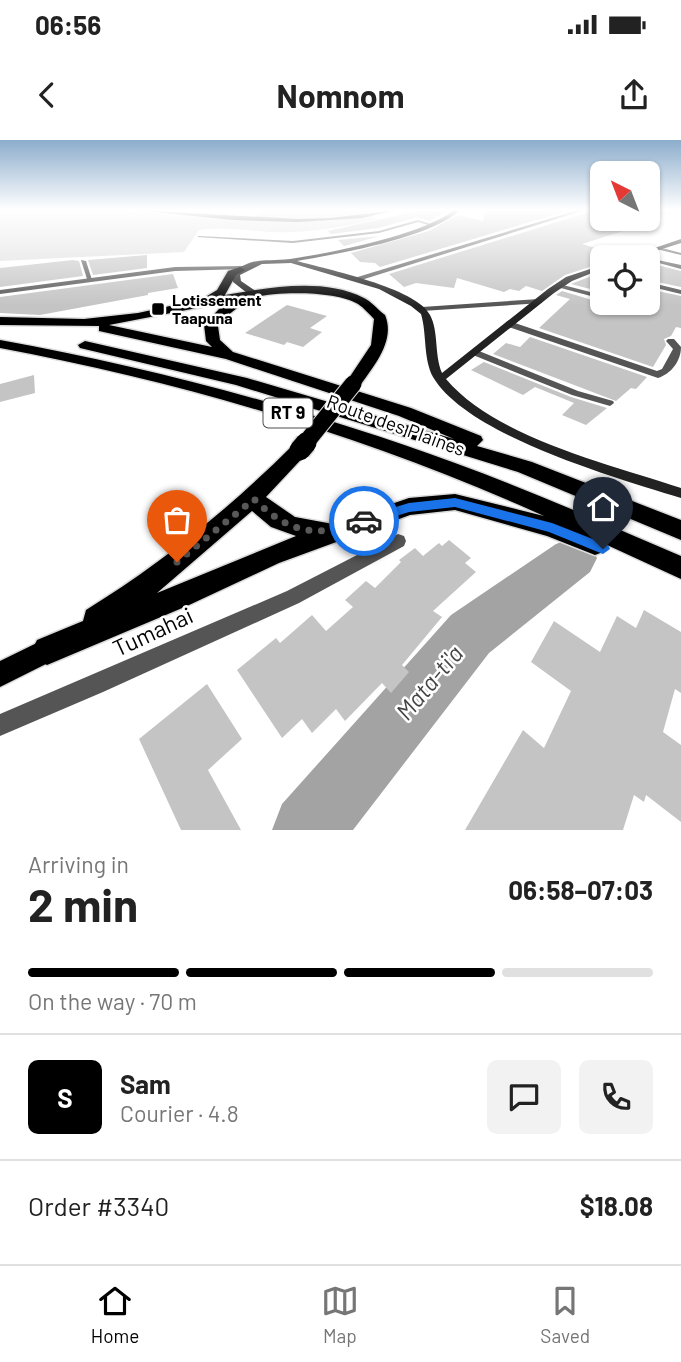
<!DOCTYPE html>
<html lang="en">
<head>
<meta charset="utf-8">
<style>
	:root { --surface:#fff; --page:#f2f2f2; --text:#222; --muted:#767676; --line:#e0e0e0; --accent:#000 }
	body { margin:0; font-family:Barlow,sans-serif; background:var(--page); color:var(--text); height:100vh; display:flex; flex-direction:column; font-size:26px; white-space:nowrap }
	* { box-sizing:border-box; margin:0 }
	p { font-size:23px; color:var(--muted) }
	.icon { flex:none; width:38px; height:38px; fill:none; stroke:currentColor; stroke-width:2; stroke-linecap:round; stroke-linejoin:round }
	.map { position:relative; height:690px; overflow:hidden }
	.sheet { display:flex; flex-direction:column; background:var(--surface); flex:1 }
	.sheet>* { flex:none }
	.needle { width:46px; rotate:318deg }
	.controls { position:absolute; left:590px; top:21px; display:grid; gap:14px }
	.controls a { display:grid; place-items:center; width:70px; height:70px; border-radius:10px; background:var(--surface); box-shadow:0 2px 5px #0004; font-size:35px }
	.pin { position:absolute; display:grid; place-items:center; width:60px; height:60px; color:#fff; margin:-72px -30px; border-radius:50% 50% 50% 0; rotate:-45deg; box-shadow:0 0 7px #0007 }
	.pin .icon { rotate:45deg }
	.courier { position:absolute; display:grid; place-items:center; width:70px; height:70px; margin:-35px; border:5px solid #1a73e8; border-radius:50%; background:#fff; color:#222; box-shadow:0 2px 9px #0007 }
	.head em { font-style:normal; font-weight:700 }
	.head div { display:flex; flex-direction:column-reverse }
	.head { display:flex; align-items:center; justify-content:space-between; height:119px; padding:0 28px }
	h1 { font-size:46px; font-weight:700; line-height:52px }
	.bar { display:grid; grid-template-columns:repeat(4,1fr); gap:10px 7px; align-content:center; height:84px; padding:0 28px }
	.bar i { height:9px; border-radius:5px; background:var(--line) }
	.bar .current { background:var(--accent) }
	.bar p { grid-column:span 4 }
	.line { display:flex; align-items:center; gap:18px; padding:0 28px; border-top:2px solid var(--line) }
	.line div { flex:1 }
	.round { display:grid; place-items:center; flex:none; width:74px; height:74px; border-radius:10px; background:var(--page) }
	.status { display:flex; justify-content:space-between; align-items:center; height:49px; padding:0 35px; background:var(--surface); direction:ltr }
	.status svg { height:19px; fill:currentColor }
	header { display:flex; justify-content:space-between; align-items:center; height:91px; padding:0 28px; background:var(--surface); font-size:32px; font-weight:700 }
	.tab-bar { display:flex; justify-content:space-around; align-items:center; height:98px; border-top:2px solid var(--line); background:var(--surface); font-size:19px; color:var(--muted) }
	.tab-bar a { display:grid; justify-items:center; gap:4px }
	.tab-bar .current { color:var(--accent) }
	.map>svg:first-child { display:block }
</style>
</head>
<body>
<div class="status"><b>06:56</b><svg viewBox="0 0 49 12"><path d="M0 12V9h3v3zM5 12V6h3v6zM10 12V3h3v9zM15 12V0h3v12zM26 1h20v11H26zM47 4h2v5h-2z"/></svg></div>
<header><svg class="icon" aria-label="back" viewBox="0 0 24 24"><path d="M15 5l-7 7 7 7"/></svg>Nomnom<svg class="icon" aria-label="share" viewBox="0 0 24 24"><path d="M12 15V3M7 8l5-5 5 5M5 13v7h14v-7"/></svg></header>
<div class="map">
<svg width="681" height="690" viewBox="0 0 681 690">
	<rect width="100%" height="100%" fill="#fff"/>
	<path fill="#dcdcdc" d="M 0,70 L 114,70 L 249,80 L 266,70 L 382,70 L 365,74 L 377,79 C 350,86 319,91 291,92 C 260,94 230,85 199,90 L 184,112 L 0,121 Z"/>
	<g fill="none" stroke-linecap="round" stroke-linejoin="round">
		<path fill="#a3a3a3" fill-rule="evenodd" d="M 573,398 L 590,404 L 597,418 L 590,432 L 489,513 L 353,690 L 272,690 L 282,664 L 451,475 L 556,404 Z"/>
	</g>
	<g fill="#c4c4c4">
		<path d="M 422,70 L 446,72 L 429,81 L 417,77 L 378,88 L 331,94 L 328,91 Z"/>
		<path d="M 485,70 L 570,70 L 380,127 L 375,123 L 360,122 L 351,113 L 429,91 L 458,75 L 483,81 Z"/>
		<path d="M 588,70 L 602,70 L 602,79 L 648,79 L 648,70 L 664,70 L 665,74 L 650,79 L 658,80 L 582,104 L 602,110 L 602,123 L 565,135 L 542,151 L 526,146 L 519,151 L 510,149 L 504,152 L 457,138 L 454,148 L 416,143 L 404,147 L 389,134 L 586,73 Z"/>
		<path d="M 419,85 L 344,106 L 338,100 L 380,96 Z"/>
		<path d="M 147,115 L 147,128 L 93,135 L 88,120 Z"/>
		<path d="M 73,120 L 79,121 L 83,136 L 0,147 L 0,128 Z"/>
		<path d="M 653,124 L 681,131 L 681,147 L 648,140 L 648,130 Z"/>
		<path d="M 173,134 L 178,148 L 148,153 L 148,155 L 40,175 L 0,173 L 0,157 Z"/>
		<path d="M 594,135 L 602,137 L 602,152 L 571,144 Z"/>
		<path d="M 648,149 L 681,156 L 681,188 L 676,187 L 671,196 L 664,199 L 666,205 L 653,227 L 539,188 L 570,159 L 556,155 L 562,151 L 602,163 L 648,163 Z"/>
		<path d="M 287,165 L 327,176 L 310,188 L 322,192 L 303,207 L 287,202 L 284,205 L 245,193 Z"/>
		<path d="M 530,197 L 647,237 L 636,249 L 631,248 L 616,261 L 493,214 L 506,203 L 520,207 Z"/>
		<path d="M 484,222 L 571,257 L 607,268 L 586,285 L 562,275 L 574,263 L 535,247 L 523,255 L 471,230 Z"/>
		<path d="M 34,235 L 35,253 L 0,262 L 0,244 Z"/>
		<path d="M 449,400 L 471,418 L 465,423 L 476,432 L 433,471 L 442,477 L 402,525 L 409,532 L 391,553 L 382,543 L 345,581 L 336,569 L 312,593 L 302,579 L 282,598 L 237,530 L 276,498 L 280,503 L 312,475 L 326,491 L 353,467 L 345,460 L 366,441 L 375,448 L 401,422 L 399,420 L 415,408 L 423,416 L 439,403 L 442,406 Z"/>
		<path d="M 644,470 L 681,492 L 681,553 L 675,549 L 663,592 L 681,605 L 681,682 L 646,655 L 644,662 L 634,655 L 623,690 L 465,690 L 523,590 L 544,608 L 571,551 L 531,522 L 554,481 L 600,512 L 617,476 L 636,488 Z"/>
		<path d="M 207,544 L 242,599 L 208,630 L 241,690 L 181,690 L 139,599 Z"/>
	</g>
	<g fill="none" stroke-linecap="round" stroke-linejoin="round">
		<g stroke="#dbdbdb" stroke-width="3">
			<path id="primary" d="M 47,498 L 56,501 L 59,510 L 56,519 L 0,547 L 0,521 Z"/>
		</g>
		<g stroke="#dbdbdb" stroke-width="3">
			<g id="highway">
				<path d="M 240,127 L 245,130 L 236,135 L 225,155 C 267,148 323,137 364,158 C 371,161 378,170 385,175 C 396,201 373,227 359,247 L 347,247 L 345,244 L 371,205 L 374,179 C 369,174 364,168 358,164 C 338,151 279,151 256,157 C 244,161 227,175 218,186 L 220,200 L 233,212 L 411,268 L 481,296 L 483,300 L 477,306 L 532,322 L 681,380 L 681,400 L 518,332 L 236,245 L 80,208 L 78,205 L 85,201 L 247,238 L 454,299 L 399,276 L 226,219 L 99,191 L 99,186 L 0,185 L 0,177 L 84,179 L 138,173 L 202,159 L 217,150 L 228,131 ZM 233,161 L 219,169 L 204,185 L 206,201 L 212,207 L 109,185 Z"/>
				<path d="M 0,200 C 155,228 307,269 455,323 C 532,351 606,384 681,416 L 681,439 L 607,405 L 603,412 L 595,415 L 547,396 L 455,370 L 410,375 L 279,423 L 187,466 L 47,525 L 37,520 L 32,510 L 37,500 L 83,481 L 86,470 C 162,423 230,368 293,305 L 307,305 L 310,310 L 266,357 L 295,377 L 333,384 L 409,358 L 455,354 L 544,376 C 370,298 188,243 0,208 ZM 252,371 L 271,387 L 296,396 L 157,453 Z"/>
			</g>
		</g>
		<g fill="#555" fill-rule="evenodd">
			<path d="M 418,80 L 434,85 L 432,86 L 418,82 L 379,93 L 293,103 L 197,97 L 199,96 L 293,101 L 379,91 Z"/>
			<path d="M 658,107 L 681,113 L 681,115 L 656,109 Z"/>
			<path d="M 648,118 L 681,125 L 681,129 L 648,120 Z"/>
			<path d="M 81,120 L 86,121 L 92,140 L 87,139 Z"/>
			<path d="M 592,128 L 602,131 L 602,135 L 590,131 Z"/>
			<path d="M 648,142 L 681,150 L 681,154 L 648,146 Z"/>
			<path d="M 559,144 L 602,155 L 602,159 L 557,147 L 556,146 Z"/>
			<path d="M 473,211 L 479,211 L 578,251 L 613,261 L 614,263 L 610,266 L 572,255 L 473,215 Z"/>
		</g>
		<g fill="#555" fill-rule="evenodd">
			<path d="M 578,70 L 585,70 L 358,141 L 351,139 Z"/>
			<path d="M 243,126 L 245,129 L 175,131 L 0,154 L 0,150 L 175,127 Z"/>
			<path d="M 539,159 L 542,159 L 542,163 L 422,171 L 418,169 L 422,167 Z"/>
			<path d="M 509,181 L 657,231 L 662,229 L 673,209 L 666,201 L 668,199 L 674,199 L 681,207 C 681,221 671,234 658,238 L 506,186 L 506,182 Z"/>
			<path d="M 398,394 L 404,396 L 406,401 L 404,406 L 299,463 L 103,552 L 0,596 L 0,574 L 287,451 Z"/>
		</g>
		<g fill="#222" fill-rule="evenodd">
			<path d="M 134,70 L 298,79 L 330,78 L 397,70 L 362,78 L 298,82 L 234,80 Z"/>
			<path d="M 454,70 L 460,70 C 431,98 337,114 297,121 C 326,129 417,148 430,175 C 439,192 434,214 442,233 L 548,149 L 566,137 L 602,125 L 602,129 L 572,141 L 554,153 L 446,239 C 496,298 609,324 681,348 L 681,358 C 617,338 468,296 433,237 C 423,218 427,194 421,174 L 411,166 L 379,149 L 291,123 L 262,124 L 240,135 L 241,141 L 257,152 L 257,156 L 251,156 L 233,142 L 233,132 C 255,116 267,122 290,119 C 330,113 423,95 454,70 Z"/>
			<path d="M 681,99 L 681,103 L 637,117 L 628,117 Z"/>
		</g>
		<use href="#primary" fill="#000" fill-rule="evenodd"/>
		<use href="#highway" fill="#000" fill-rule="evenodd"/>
		<g stroke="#dbdbdb" stroke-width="19" stroke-linecap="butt">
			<path id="highway-bridge-far1" d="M 304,305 L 353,244"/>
		</g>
		<g stroke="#dbdbdb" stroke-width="24" stroke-linecap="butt">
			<path id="highway-bridge" d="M 300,310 L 306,303"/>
		</g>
		<use href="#highway-bridge-far1" stroke="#000" stroke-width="17"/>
		<use href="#highway-bridge" stroke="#000" stroke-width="21"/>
	</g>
	<linearGradient id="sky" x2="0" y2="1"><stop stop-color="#8cadcc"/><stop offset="0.42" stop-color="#fff"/><stop offset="1" stop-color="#fff" stop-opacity="0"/></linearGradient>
	<rect width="681" height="166" fill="url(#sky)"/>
	<path fill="#1a73e8" d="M 455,358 L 552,383 L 608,405 L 610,409 L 603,414 L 549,392 L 455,367 L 409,372 L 364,386 L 357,381 L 359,378 L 409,363 Z"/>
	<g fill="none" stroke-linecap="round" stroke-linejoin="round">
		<path stroke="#595959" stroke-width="7" stroke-dasharray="0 12.6" d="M 177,422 L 254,359 C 289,394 318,398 364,381"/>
	</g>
	<rect fill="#000" stroke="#fff" stroke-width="2.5" x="151" y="162" width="14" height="14" rx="3.5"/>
	<g text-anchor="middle" stroke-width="5" stroke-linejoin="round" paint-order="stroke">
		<g font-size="16" font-weight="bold" fill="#000" stroke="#fff" text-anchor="start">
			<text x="172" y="166">Lotissement<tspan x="172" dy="18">Taapuna</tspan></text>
		</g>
		<rect fill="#fff" stroke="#4c4c4c" stroke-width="2" x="263.5" y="258.5" width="49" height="29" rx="5"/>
		<g font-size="18" font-weight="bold" fill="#000">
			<text x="288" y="279">RT 9</text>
		</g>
		<g font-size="19" fill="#000" stroke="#fff">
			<text transform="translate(396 285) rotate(20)" y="7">Route des Plaines</text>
		</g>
		<g font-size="23" fill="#000" stroke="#fff">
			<text transform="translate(153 492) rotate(-25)" y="8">Tumahai</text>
		</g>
		<g font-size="24" font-style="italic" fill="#444" stroke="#fff">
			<text transform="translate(430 543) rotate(-50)" y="8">Mata-ti'a</text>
		</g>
	</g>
</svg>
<div class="controls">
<a><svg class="needle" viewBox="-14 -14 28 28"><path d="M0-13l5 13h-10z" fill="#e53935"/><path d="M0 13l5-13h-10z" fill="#767676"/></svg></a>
<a><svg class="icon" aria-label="locate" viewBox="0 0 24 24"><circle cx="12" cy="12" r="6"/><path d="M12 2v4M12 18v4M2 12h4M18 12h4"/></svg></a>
</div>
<div class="pin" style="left:177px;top:422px;background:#ea580c"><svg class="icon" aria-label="bag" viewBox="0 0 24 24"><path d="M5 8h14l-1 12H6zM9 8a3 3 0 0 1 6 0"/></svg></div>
<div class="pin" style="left:603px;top:409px;background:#1f2937"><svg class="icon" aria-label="home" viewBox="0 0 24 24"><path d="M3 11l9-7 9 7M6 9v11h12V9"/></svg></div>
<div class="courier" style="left:364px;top:381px"><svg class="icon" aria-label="car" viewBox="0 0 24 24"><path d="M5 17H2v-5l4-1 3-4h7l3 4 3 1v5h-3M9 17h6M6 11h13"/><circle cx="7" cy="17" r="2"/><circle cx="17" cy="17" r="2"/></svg></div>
</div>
<section class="sheet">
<div class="head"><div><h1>2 min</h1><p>Arriving in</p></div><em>06:58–07:03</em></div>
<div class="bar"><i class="current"></i><i class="current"></i><i class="current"></i><i></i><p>On the way · 70 m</p></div>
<div class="line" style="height:126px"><b class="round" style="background:var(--accent);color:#fff">S</b><div><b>Sam</b><p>Courier · 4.8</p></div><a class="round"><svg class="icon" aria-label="chat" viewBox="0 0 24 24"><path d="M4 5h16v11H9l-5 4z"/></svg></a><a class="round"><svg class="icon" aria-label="phone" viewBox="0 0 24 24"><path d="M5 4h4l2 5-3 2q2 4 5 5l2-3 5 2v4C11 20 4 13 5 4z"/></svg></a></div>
<div class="line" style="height:91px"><div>Order #3340</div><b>$18.08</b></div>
</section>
<nav class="tab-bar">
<a class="current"><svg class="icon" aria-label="home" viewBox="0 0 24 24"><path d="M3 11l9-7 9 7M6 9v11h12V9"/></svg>Home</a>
<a><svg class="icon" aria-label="map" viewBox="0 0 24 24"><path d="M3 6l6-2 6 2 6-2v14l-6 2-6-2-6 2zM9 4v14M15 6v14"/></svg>Map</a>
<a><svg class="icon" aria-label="saved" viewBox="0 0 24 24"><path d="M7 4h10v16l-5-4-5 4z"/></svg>Saved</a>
</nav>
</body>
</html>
